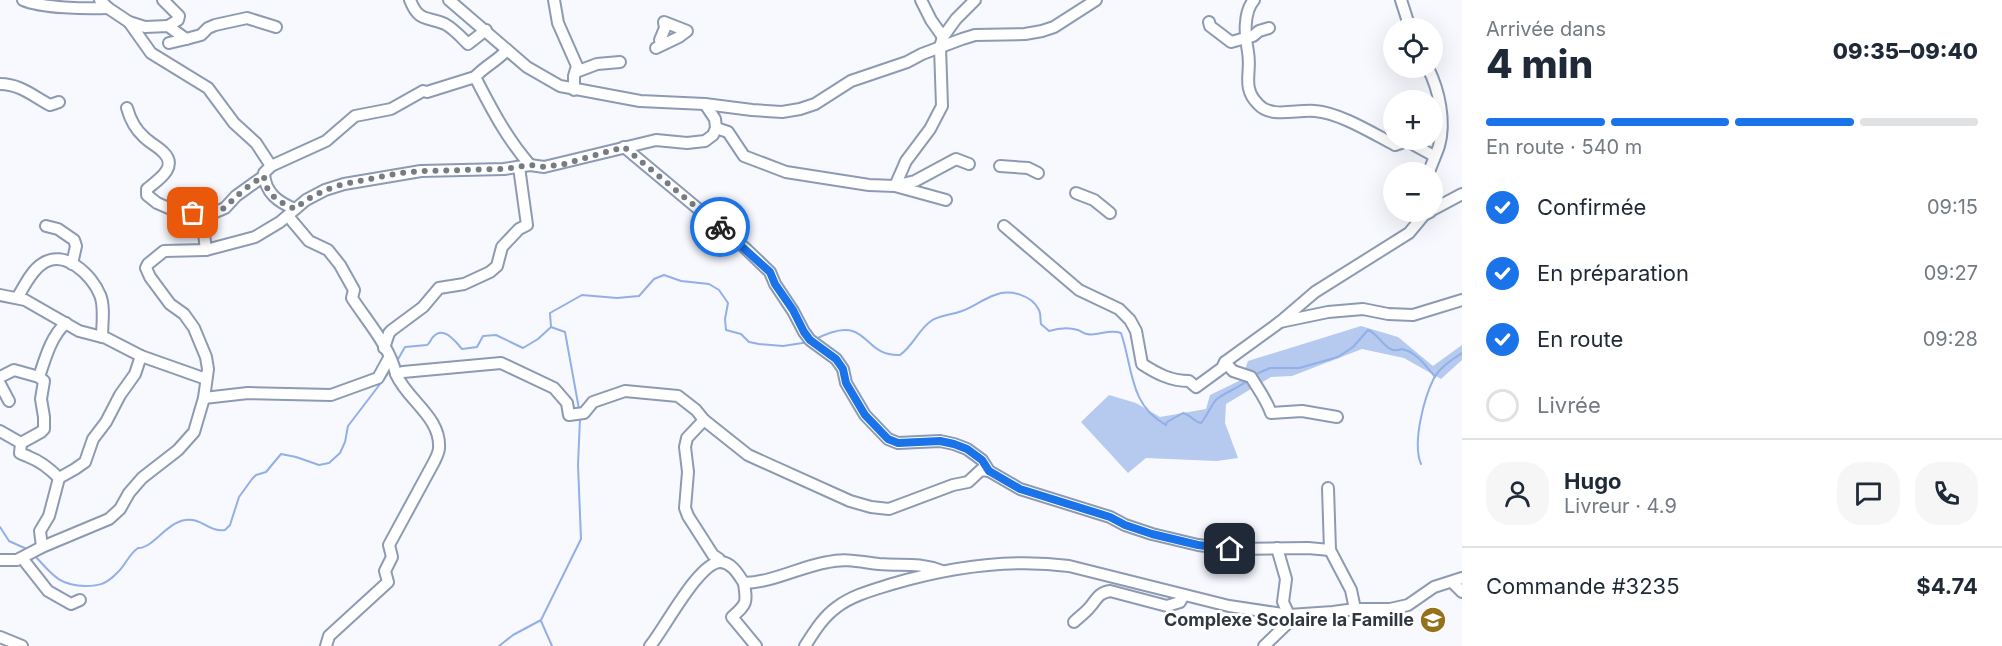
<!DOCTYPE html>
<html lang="fr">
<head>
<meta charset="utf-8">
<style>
	:root { --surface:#fff; --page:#f6f6f7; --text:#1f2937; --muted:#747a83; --line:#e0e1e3; --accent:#1a73e8 }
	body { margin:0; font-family:Inter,sans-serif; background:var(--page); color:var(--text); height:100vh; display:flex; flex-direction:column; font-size:22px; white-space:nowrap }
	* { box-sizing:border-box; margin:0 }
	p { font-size:20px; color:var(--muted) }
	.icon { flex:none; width:33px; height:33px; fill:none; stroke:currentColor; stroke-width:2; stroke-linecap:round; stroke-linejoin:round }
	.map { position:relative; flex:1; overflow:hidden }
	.panel { display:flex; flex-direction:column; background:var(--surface); width:540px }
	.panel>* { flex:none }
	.fabs { position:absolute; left:1383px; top:18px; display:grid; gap:12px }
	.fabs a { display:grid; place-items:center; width:60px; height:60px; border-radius:50%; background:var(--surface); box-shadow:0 6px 24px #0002; font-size:30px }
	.pin { position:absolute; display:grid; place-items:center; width:51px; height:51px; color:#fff; margin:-26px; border-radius:12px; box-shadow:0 3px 9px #0006 }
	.courier { position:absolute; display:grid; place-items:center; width:60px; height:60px; margin:-30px; border:4px solid #1a73e8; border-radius:50%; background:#fff; color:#222; box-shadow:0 2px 8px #0007 }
	.headline em { font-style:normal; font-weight:800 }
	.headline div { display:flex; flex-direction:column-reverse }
	.headline { display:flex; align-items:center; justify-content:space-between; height:102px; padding:0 24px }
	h1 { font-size:39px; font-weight:800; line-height:45px }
	.bar { display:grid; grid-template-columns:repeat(4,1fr); gap:9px 6px; align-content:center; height:72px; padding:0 24px }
	.bar i { height:8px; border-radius:4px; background:var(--line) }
	.bar .current { background:var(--accent) }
	.bar p { grid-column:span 4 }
	.line { display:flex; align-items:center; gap:15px; padding:0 24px; border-top:2px solid var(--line) }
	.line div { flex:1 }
	.round { display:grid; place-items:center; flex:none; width:63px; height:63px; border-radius:24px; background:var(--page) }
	ol { padding:0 24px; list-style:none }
	li { display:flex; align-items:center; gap:18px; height:66px }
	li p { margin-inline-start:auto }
	li .icon { padding:6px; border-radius:50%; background:var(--accent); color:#fff; stroke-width:4 }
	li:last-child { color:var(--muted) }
	li i { width:33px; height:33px; border:3px solid var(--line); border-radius:50% }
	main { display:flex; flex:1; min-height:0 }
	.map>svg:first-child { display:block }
</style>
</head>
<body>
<main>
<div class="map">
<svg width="1462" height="646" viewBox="0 0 1462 646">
	<rect width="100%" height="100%" fill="#f7f9ff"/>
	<path fill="#b6c9ee" d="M 1361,326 L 1398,337 L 1433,366 L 1462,345 L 1462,360 L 1441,379 L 1404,358 L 1362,349 L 1292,376 L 1271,377 L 1226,404 L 1225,423 L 1238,458 L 1217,461 L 1146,458 L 1128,473 L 1081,422 L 1109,395 L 1136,403 L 1160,417 L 1206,409 L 1210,395 L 1241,380 L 1248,361 Z"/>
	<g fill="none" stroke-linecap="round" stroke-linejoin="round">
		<g stroke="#92afe8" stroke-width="2">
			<path d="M 551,327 L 565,332 L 579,409"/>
			<path d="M 814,340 C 870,310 860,357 900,355 C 914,345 918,330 931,321 C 939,315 952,315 962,311 C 973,307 983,299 995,295 C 1010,289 1032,295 1039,310 C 1041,314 1040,319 1041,324 L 1049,331 C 1059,328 1068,327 1078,330 C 1081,331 1084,334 1087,334 C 1098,337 1108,328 1121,333 C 1133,368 1129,405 1166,425 L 1167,422 L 1183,413 C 1191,415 1194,422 1201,423 C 1207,416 1212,403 1217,399 C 1226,392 1238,388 1247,381"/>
			<path d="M 397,361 L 405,347 L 427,345 C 430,343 431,339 433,337 C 443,325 455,341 462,349 L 477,347 L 483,336 L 496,335 L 523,348 L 538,339 L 551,327 L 550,313 L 582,295 L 617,298 L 639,296 L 654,279 L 664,275 L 681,281 L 709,284 L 719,290 L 728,303 L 725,319 L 726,330 L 741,334 L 749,342 L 759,344 L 783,346 L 809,342"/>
			<path d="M 1254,375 L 1270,368 L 1299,368 L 1338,357 L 1353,347 L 1368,330 C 1380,334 1387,356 1401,349 C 1416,351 1426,366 1435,377"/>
			<path d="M 1421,464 C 1412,443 1424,398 1434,378 C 1440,367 1452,360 1462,353"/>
			<path d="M 0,527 L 9,541 L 29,550"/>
			<path d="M 35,556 C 52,574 59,586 85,586 C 100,586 106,584 117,573 C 126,565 128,555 138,548 C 152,549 166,523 185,520 C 201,517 210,533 225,530 L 230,525 L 239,497 L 252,479 L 256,475 L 266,472 L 281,454 L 296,457 L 319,465 L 329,463 L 340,453 L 345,442 L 348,426 L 390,371"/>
			<path d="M 541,621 L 552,646"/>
			<path d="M 499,646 L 513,635 L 541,620 L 581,539 L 578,465 L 580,418"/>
		</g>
		<g stroke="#8d9ab2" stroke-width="14">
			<g id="minor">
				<path d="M 23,0 C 41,8 87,9 108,8"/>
				<path d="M 100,0 L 108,8 L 129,22 L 145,27 L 168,26 L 186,39 L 201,35 L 208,28 L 215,25 L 247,18 L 276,27"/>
				<path d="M 163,0 L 179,16 L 178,20 L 168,26"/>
				<path d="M 410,0 C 419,23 427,16 445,24 C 454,29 461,37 468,44 L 486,30"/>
				<path d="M 449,0 L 527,67 L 560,86 L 640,101 L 705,104 L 752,110 L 782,112 L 800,109 L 815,104 L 851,81 L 907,62 L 922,54 L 962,39 L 975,35 L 1025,34 L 1042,31 L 1054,27 L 1096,0"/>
				<path d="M 554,0 L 558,23 L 577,66 L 574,76 L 574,90"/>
				<path d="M 921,0 L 931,20 L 943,37"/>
				<path d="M 1254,0 C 1243,12 1245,37 1248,52 C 1252,72 1241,87 1258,104 C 1271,119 1297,109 1315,111 C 1340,113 1372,133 1395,145 L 1407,141 L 1434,156"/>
				<path d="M 1401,0 L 1410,28"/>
				<path d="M 129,22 L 151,53 L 208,88 L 234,123 L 256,143 L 271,166 L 264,173 C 265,193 278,202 295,209"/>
				<path d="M 1209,22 L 1210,26 L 1231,42 L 1253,36 L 1259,31 L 1269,28"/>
				<path d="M 169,43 L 186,39"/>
				<path d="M 656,48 L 679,37 L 687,31 L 664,22 L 665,28 L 660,40 L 661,45"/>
				<path d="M 507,50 C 497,61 485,66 475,77 C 491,108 507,139 530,165"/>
				<path d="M 1428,68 C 1439,90 1446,121 1439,146 C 1436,155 1432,163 1429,172"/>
				<path d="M 576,72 L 597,64 L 620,62"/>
				<path d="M 0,84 C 20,84 33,96 50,105 L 59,102"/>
				<path d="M 127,108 C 130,119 135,129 144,137 C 150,143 157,146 163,152 C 179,167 158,180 147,189 L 147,195 L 157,203 L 171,209 L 206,216 L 225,208 L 236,196 L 264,176"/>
				<path d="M 716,128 L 728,132 L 744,156 L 786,172 L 869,185 L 895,186 L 946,200"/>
				<path d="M 624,147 L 745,248 L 770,272 L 775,284 L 793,311 L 804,332 L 810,340 L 836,359 L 843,369 L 846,383 L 865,415 L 888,439 L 898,443 L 940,441 L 954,444 L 967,449 L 982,460 L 989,471 L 1020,489 L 1110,517 L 1125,525 L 1152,534 L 1198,545 L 1230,549 L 1308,548 L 1330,550"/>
				<path d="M 271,166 L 326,141 L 355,116 L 391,109 L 423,91 L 427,92 L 475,77"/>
				<path d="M 1000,166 L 1028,168 L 1038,173"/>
				<path d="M 898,185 L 915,181 L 956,159 L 969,164"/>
				<path d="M 895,186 L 906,161 L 930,129 L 942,106 L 940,47 L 943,37 L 956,19 L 975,0"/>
				<path d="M 1076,193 L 1094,200 L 1110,213"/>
				<path d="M 1432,210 L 1462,194"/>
				<path d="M 288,216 L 309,241 L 328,250 L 340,265 L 354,290 L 352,298 C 367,321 390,347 396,374"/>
				<path d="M 46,226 L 58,229 L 74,240 L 76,246 L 72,264"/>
				<path d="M 1004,226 L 1079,290 L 1119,309 L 1130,320 L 1136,331 L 1142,364 C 1156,373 1170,381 1189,381 L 1196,387 L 1222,368 L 1225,362 L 1233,371 L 1251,377 C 1258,389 1266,399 1271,413 L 1302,411 L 1337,417"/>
				<path d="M 206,250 L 204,234 L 206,216"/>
				<path d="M 0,295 L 25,300 L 79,331 L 106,338 L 141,356 L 206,379"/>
				<path d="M 17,298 C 24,287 31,271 42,264 C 64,248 92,275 100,295 C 105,306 102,325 102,337"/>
				<path d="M 1280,322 L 1328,312 L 1363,309 L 1388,314 L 1413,315 L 1462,300"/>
				<path d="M 384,348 L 389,333 L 392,330 L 423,307 L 439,288 L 464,284 L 490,272 L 497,266 L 502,247 L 519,229 L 527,225 L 519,167"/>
				<path d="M 1225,362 L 1280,322 L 1315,292 L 1409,233 L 1424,215 L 1430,212"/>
				<path d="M 0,377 L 14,370 L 39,377"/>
				<path d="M 0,384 L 9,401"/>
				<path d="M 204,398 L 248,393 L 331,395 L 378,378 L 389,358"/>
				<path d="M 704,420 L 687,438 L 685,447 L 688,472 L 685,508 L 688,516 L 713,555 L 719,559 L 719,562"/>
				<path d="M 0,431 L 21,443 L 20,453 C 23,455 26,455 29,457 C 40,461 50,469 59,478 L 75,469 L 85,462 L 93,439 L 106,422 L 120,395 L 135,374 L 141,356"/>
				<path d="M 21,443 L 41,432 L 44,429 L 44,417 L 41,399 L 44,381 L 39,377 C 45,359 51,336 66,323"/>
				<path d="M 1328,488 L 1330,550 L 1351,590 L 1355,609"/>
				<path d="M 42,547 L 40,531 L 49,516 L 59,478"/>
				<path d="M 22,558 L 48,591 L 71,604 L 80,600"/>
				<path d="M 0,560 L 17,560 L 42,547 L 109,519 L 120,509 L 129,493 L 142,478 L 178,450 L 194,432 L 204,398 L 208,369 L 206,357 L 194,328 L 184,314 L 170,304 L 150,277 L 146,268 L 148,264 L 164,251 L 206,250 L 255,237 L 280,222 L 306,200 L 325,190 L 344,184 L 421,171 L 504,169 L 530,165 L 544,167 L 656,140 L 687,143 L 705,141 L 713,135 L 716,128 L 715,119 L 705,104"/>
				<path d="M 1452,582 L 1462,592"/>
				<path d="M 744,583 C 747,603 747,604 732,617 L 756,646"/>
				<path d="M 1074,622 C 1079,617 1085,613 1090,607 C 1097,599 1098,593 1110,591 L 1167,606 L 1180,602 L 1184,595"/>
				<path d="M 0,637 L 22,646"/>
				<path d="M 326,646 L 329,636 L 388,582 L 385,571 L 392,557 L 389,545 L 434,462 C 436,458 439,452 439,448 C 441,417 407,400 396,374 L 403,372 L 501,363 L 554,388 L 567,403 L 569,415 L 584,413 L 593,402 L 625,391 L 678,396 L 696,410 L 704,420 L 748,455 L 850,501 L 871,507 L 889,509 L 953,485 L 968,482 L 981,470 L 989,471"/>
				<path d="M 650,646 C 664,630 699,561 721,562 C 732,563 738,574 744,583 C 774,582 799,567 828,562 C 846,558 861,562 879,564 C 904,566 917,562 942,571"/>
				<path d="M 805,646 C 814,632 823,617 837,607 C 853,595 873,590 892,584 C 950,567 1008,558 1069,566 L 1229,606 L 1289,615 L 1333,612 L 1355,609 L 1390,609 L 1408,605 L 1434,587 L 1462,578"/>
				<path d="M 1264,646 L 1288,623 L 1289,615 L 1283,602 L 1286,579 L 1277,548"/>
			</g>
		</g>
		<use href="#minor" stroke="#fff" stroke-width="10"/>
	</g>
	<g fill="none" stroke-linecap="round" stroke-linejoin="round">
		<path stroke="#767b84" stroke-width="6" stroke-dasharray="0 10.8" d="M 193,213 C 213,221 223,209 236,197 C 244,189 255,181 264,176 C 265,194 280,203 295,209 L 306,200 L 325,190 L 344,184 L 400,173 L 421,171 L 504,169 L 530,165 L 544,167 L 564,164 L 624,147 L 720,227"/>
		<path stroke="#1a73e8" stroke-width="8" d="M 720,227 L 770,272 L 775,284 L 793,310 L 804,332 L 810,340 L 836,359 L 843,369 L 846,383 L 865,415 L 888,439 L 898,443 L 940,441 L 954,444 L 967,449 L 982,460 L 989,471 L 1020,489 L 1110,517 L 1125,525 L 1152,534 L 1198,545 L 1230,549"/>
	</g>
	<defs>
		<g id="school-disc" transform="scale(1.35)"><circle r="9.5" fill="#96711b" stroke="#fff"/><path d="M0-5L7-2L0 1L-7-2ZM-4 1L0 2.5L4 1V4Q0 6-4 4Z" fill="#fff"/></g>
	</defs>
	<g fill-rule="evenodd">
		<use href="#school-disc" x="1433" y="620"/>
	</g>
	<g text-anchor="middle" stroke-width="6" stroke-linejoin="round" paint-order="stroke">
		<g font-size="18" font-weight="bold" fill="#313741" stroke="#fff" text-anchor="end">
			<text x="1414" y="626">Complexe Scolaire la Famille</text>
		</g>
	</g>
</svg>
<div class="fabs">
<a><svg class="icon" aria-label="locate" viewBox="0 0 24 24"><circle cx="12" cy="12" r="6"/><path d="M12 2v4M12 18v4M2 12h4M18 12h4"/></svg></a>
<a>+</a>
<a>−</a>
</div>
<div class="pin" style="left:193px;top:213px;background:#ea580c"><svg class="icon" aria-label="bag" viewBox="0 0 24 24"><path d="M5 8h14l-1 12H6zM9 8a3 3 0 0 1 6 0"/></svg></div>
<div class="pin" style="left:1230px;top:549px;background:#1f2937"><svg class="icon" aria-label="home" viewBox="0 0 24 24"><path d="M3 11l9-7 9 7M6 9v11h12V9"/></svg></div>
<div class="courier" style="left:720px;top:227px"><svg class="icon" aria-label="bike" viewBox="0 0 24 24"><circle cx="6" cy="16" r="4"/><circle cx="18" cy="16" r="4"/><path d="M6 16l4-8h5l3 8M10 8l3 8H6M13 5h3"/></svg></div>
</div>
<section class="panel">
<div class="headline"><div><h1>4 min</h1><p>Arrivée dans</p></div><em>09:35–09:40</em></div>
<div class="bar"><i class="current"></i><i class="current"></i><i class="current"></i><i></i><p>En route · 540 m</p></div>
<ol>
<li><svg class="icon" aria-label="check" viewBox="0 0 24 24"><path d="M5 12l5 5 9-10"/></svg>Confirmée<p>09:15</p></li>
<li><svg class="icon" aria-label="check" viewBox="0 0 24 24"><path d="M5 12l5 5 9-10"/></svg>En préparation<p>09:27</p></li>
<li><svg class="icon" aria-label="check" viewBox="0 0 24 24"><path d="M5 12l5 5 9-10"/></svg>En route<p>09:28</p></li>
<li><i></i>Livrée</li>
</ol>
<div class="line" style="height:108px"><a class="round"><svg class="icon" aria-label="person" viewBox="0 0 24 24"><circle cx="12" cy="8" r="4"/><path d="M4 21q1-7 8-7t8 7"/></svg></a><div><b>Hugo</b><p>Livreur · 4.9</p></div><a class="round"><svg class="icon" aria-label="chat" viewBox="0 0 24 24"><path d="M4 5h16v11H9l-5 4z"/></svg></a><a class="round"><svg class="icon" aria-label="phone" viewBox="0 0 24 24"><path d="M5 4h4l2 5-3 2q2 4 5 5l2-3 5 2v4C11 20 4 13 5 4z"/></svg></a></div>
<div class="line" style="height:78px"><div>Commande #3235</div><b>$4.74</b></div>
</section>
</main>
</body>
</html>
